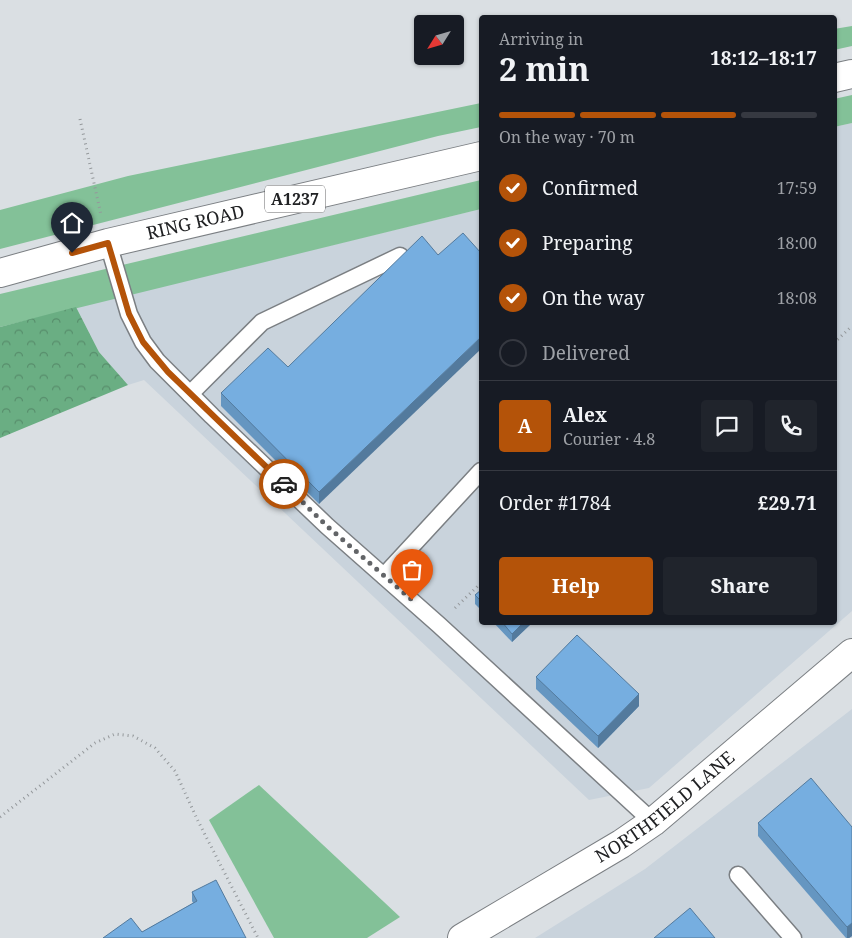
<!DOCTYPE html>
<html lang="en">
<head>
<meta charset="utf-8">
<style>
	:root { --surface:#171b24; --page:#20242c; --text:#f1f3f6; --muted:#9ea1a6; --line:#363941; --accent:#b45309 }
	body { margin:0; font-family:"Noto Serif",serif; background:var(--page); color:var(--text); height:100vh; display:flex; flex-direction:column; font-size:19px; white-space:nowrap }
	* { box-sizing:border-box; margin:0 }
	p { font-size:16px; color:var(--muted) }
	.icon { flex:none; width:28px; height:28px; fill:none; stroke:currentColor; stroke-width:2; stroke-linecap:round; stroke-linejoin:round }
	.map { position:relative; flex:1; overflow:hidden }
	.sheet { position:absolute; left:479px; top:15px; width:358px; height:610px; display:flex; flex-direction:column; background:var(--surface); border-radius:5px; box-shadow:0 1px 4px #0004 }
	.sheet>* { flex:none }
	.needle { width:32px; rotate:233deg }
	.buttons { position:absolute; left:414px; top:15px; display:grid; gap:10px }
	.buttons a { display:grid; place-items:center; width:50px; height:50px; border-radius:5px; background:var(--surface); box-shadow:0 1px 4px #0004; font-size:25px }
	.pin { position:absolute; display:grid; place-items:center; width:42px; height:42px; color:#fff; margin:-51px -21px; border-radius:50% 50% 50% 0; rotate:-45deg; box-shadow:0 0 5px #0007 }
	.pin .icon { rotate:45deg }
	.courier { position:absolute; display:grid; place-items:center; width:50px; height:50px; margin:-25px; border:4px solid #b45309; border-radius:50%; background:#fff; color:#222; box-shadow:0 1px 6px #0007 }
	.summary em { font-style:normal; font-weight:700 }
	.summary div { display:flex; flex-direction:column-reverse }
	.summary { display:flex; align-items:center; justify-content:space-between; height:85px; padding:0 20px }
	h1 { font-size:32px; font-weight:700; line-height:38px }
	.bar { display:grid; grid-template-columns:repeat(4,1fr); gap:8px 5px; align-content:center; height:60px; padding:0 20px }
	.bar i { height:6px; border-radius:4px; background:var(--line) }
	.bar .current { background:var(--accent) }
	.bar p { grid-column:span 4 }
	.line { display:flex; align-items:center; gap:12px; padding:0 20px; border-top:1px solid var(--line) }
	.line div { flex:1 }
	.round { display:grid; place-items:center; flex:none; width:52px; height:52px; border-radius:5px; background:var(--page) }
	ol { padding:0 20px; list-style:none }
	li { display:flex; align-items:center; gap:15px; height:55px }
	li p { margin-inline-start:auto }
	li .icon { padding:5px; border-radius:50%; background:var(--accent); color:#fff; stroke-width:4 }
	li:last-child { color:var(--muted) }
	li i { width:28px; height:28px; border:2px solid var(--line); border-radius:50% }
	.primary-button { display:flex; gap:10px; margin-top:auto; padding:10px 20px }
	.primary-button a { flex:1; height:58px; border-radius:5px; background:var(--accent); color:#fff; font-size:20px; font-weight:700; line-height:58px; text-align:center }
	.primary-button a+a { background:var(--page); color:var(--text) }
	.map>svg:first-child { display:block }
</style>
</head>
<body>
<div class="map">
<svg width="852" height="938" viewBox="0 0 852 938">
	<defs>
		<pattern id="forest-crowns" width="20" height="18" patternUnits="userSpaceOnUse" patternTransform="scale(1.25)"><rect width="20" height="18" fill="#6aae83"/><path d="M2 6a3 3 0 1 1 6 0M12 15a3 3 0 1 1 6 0" fill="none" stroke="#578d6b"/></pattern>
	</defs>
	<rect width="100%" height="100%" fill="#dadfe3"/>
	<g fill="#c9d3dc">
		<path d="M 852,123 L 852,611 L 649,788 L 589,800 L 144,380 L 128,385 L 99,352 L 76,307 L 481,209 L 481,622 L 834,622 L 834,127 Z"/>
		<path d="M 852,709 L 852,938 L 535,938 L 645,869 Z"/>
	</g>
	<g fill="#83c198">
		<path d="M 852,26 L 852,46 L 834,50 L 834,29 Z"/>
		<path d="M 852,95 L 852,123 L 834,127 L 834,99 Z"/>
		<path d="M 481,103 L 481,127 L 438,136 L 0,249 L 0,210 L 128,176 Z"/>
		<path d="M 481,180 L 481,209 L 0,327 L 0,294 Z"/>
		<path d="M 259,785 L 400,917 L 367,938 L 274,938 L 209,820 Z"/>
	</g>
	<path fill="url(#forest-crowns)" d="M 76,307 L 99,352 L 128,385 L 0,438 L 0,327 Z"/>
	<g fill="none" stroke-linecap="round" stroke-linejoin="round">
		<g stroke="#7b7f83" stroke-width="19">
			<g id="lane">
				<path d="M 108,243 L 129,314 L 143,342 L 157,361 L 212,416 L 327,526 L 439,625 L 653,822"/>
				<path d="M 190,394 L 262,322 L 400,256"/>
				<path d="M 384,576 L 481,471"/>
				<path d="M 738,875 L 793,938"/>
			</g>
		</g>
		<g stroke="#7b7f83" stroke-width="30">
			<g id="street">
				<path id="s1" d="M 462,938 L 621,844 L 653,822 L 852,653"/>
			</g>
		</g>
		<g stroke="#7b7f83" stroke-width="30">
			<g id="highway">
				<path d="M 834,78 L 852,74"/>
				<path id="s2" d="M 0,273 L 108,243 L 481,156"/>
			</g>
		</g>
		<g stroke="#94989b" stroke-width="3" stroke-dasharray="1 4" stroke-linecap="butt">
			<path d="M 80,119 L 101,215"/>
			<path d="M 834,343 L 852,326"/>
			<path d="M 455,608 L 481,583"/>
			<path d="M 0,817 L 95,743 L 115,734 L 133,736 L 155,748 L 175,771 L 198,821 L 258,938"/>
		</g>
		<use href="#lane" stroke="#fff" stroke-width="16"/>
		<use href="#street" stroke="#fff" stroke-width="28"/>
		<use href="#highway" stroke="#fff" stroke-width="28"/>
	</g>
	<g fill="#6596c1">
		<path d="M 438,255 L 319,504 L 221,406 L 221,393 L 288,367 Z"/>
		<path d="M 481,590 L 481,610 L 475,604 L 475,595 Z"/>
		<path d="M 493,622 L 533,622 L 512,642 Z"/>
		<path d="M 536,677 L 639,706 L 598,748 L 536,689 Z"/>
		<path d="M 758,823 L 852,827 L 852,936 L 849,938 L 846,938 L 758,836 Z"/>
		<path d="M 192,892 L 246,938 L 142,932 L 193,903 L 192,901 Z"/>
	</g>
	<g fill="#537a9d">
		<path d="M 481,337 L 481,349 L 319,504 L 319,492 Z"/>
		<path d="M 524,622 L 533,622 L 512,642 L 512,634 Z"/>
		<path d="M 639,694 L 639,706 L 598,748 L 598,736 Z"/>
		<path d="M 852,923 L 852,936 L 849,938 L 847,938 L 847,927 Z"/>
	</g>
	<g fill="#76aee0" stroke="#537a9d">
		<path d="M 463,233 L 481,253 L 481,337 L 319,492 L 221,393 L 268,348 L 288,367 L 422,236 L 438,255 Z"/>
		<path d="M 481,590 L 481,601 L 475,595 Z"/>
		<path d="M 502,622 L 524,622 L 512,634 Z"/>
		<path d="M 577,635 L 639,694 L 598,736 L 536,677 Z"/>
		<path d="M 811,778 L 852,827 L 852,923 L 847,927 L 758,823 Z"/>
		<path d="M 216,880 L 246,938 L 103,938 L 131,918 L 142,932 L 197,901 L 192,892 Z"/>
		<path d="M 690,908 L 715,938 L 654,938 Z"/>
	</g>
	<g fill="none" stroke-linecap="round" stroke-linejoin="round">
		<path stroke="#626467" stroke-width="5" stroke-dasharray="0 9" d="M 284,484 L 327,526 L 412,600"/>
		<path stroke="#b45309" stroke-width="6" d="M 72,253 L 108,243 L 129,314 L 143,342 L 168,372 L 284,484"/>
	</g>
	<g text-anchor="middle" stroke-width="5" stroke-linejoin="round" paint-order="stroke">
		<rect fill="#fff" stroke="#646466" stroke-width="1" x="265" y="185.5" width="60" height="27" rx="4"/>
		<g font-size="16" font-weight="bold" fill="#212224">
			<text x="295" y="205">A1237</text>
		</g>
		<g font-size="18" fill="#212224" stroke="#fff">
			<text dy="6" stroke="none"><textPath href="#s2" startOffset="202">RING ROAD</textPath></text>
			<text dy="6" stroke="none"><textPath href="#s1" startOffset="242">NORTHFIELD LANE</textPath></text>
		</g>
	</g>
</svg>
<div class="buttons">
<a><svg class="needle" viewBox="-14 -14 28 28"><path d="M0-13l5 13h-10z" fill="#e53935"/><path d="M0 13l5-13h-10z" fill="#9ea1a6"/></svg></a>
</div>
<div class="pin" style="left:412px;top:600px;background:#ea580c"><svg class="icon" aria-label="bag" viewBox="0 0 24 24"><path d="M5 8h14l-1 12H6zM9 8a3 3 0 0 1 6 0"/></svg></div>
<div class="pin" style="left:72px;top:253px;background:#1f2937"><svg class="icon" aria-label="home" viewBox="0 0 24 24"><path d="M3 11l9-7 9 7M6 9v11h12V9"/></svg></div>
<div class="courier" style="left:284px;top:484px"><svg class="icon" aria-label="car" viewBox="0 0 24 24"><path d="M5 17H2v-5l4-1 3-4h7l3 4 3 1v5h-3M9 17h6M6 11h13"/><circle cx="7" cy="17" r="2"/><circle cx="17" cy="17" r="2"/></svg></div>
<section class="sheet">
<div class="summary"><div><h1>2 min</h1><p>Arriving in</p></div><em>18:12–18:17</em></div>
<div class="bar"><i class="current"></i><i class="current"></i><i class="current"></i><i></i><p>On the way · 70 m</p></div>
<ol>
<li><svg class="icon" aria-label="check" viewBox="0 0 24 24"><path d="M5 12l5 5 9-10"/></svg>Confirmed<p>17:59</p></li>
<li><svg class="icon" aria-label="check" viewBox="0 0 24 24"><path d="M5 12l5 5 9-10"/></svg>Preparing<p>18:00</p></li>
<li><svg class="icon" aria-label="check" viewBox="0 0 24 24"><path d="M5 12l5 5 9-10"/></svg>On the way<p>18:08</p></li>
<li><i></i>Delivered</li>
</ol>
<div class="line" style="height:90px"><b class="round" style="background:var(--accent);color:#fff">A</b><div><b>Alex</b><p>Courier · 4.8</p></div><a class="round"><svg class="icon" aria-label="chat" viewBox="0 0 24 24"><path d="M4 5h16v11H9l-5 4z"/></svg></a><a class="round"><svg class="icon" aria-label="phone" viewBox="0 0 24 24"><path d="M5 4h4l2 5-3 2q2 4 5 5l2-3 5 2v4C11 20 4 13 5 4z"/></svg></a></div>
<div class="line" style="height:65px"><div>Order #1784</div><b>£29.71</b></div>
<div class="primary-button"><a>Help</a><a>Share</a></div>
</section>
</div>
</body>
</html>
